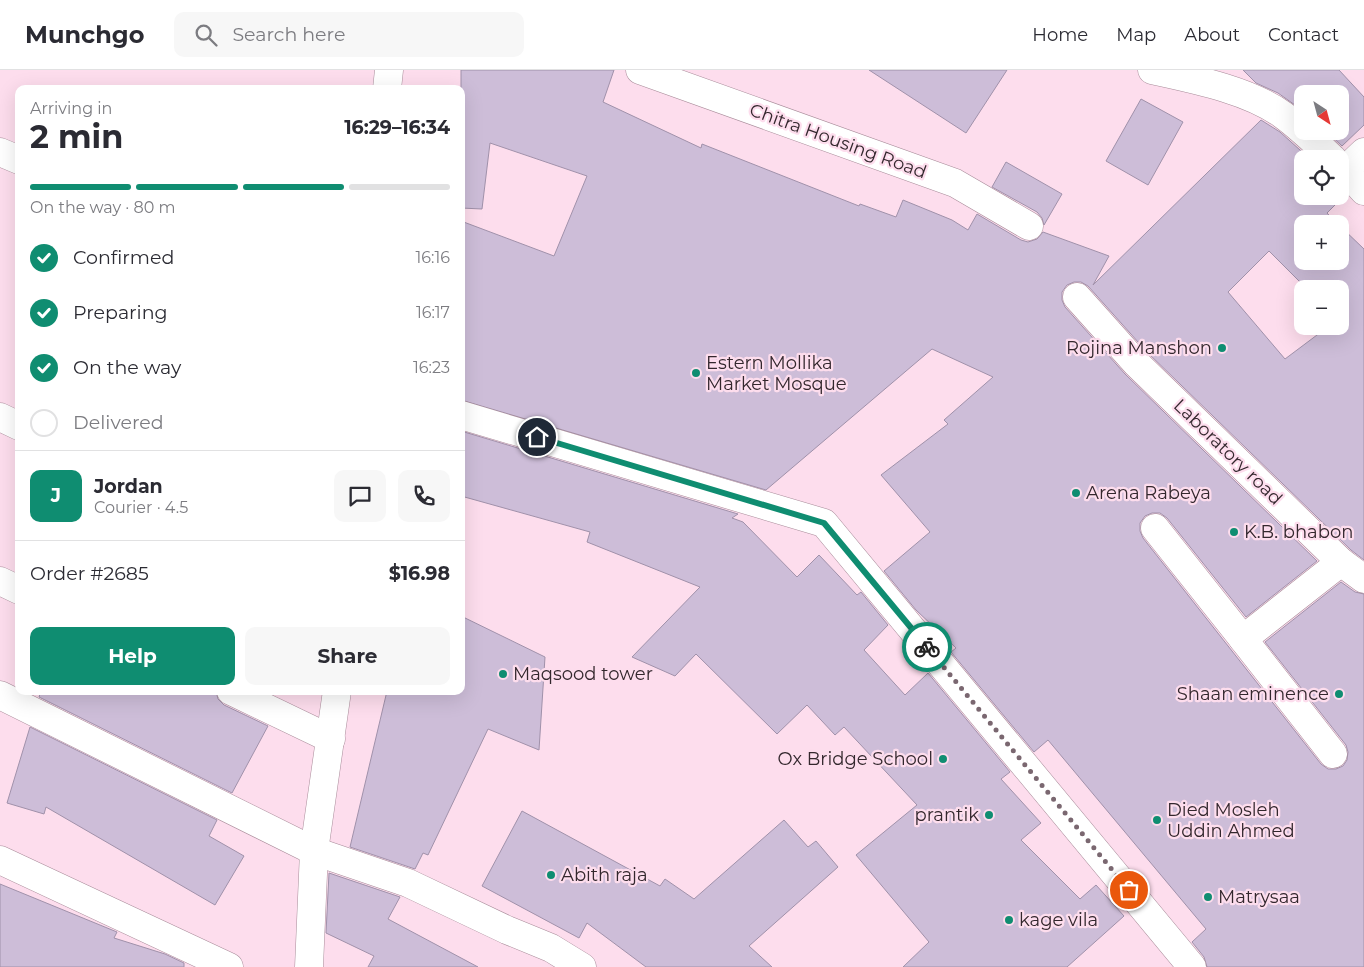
<!DOCTYPE html>
<html lang="en">
<head>
<meta charset="utf-8">
<style>
	:root { --surface:#fff; --page:#f7f7f7; --text:#2b2b33; --muted:#7c7c81; --line:#e1e1e2; --accent:#0f8d71 }
	body { margin:0; font-family:Montserrat,sans-serif; background:var(--page); color:var(--text); height:100vh; display:flex; flex-direction:column; font-size:19px; white-space:nowrap }
	* { box-sizing:border-box; margin:0 }
	p { font-size:16px; color:var(--muted) }
	.icon { flex:none; width:28px; height:28px; fill:none; stroke:currentColor; stroke-width:2; stroke-linecap:round; stroke-linejoin:round }
	.map { position:relative; flex:1; overflow:hidden }
	.sheet { position:absolute; left:15px; top:15px; width:450px; height:610px; display:flex; flex-direction:column; background:var(--surface); border-radius:10px; box-shadow:0 5px 20px #0002 }
	.sheet>* { flex:none }
	.needle { width:32px; rotate:144deg }
	.buttons { position:absolute; left:1294px; top:15px; display:grid; gap:10px }
	.buttons a { display:grid; place-items:center; width:55px; height:55px; border-radius:10px; background:var(--surface); box-shadow:0 5px 20px #0002; font-size:25px }
	.pin { position:absolute; display:grid; place-items:center; width:42px; height:42px; color:#fff; margin:-21px; border:2px solid #fff; border-radius:50%; box-shadow:0 1px 5px #0007 }
	.courier { position:absolute; display:grid; place-items:center; width:50px; height:50px; margin:-25px; border:4px solid #0f8d71; border-radius:50%; background:#fff; color:#222; box-shadow:0 1px 6px #0007 }
	.overview em { font-style:normal; font-weight:700 }
	.overview div { display:flex; flex-direction:column-reverse }
	.overview { display:flex; align-items:center; justify-content:space-between; height:85px; padding:0 15px }
	h1 { font-size:32px; font-weight:700; line-height:38px }
	.bar { display:grid; grid-template-columns:repeat(4,1fr); gap:8px 5px; align-content:center; height:60px; padding:0 15px }
	.bar i { height:6px; border-radius:4px; background:var(--line) }
	.bar .on { background:var(--accent) }
	.bar p { grid-column:span 4 }
	.line { display:flex; align-items:center; gap:12px; padding:0 15px; border-top:1px solid var(--line) }
	.line div { flex:1 }
	.round { display:grid; place-items:center; flex:none; width:52px; height:52px; border-radius:10px; background:var(--page) }
	ol { padding:0 15px; list-style:none }
	li { display:flex; align-items:center; gap:15px; height:55px }
	li p { margin-inline-start:auto }
	li .icon { padding:5px; border-radius:50%; background:var(--accent); color:#fff; stroke-width:4 }
	li:last-child { color:var(--muted) }
	li i { width:28px; height:28px; border:2px solid var(--line); border-radius:50% }
	.cta { display:flex; gap:10px; margin-top:auto; padding:10px 15px }
	.cta a { flex:1; height:58px; border-radius:10px; background:var(--accent); color:#fff; font-size:20px; font-weight:700; line-height:58px; text-align:center }
	.cta a+a { background:var(--page); color:var(--text) }
	header { display:flex; align-items:center; gap:30px; box-sizing:border-box; height:70px; padding:0 25px; background:var(--surface); border-bottom:1px solid var(--line) }
	header strong { font-size:24px }
	nav { display:flex; gap:28px; margin-inline-start:auto; font-size:18px }
	.search { width:350px; height:45px; background:var(--page); display:flex; align-items:center; gap:12px; box-sizing:border-box; padding:0 18px; border-radius:10px; color:var(--muted); font-size:19px }
	.map>svg:first-child { display:block }
</style>
</head>
<body>
<header>
<strong>Munchgo</strong>
<div class="search"><svg class="icon" aria-label="search" viewBox="0 0 24 24"><circle cx="10" cy="10" r="6"/><path d="M15 15l6 6"/></svg>Search here</div>
<nav><a>Home</a><a>Map</a><a>About</a><a>Contact</a></nav>
</header>
<div class="map">
<svg width="1364" height="897" viewBox="0 0 1364 897">
	<rect width="100%" height="100%" fill="#fddded"/>
	<g fill="#cdbdd8" stroke="#a091aa" fill-rule="evenodd">
		<path d="M 461,0 L 614,0 L 603,32 L 701,78 L 702,74 L 859,136 L 860,134 L 896,147 L 903,130 L 952,150 L 968,160 L 977,144 L 1021,170 L 1028,172 L 1037,169 L 1043,162 L 1109,186 L 1093,215 L 1261,50 L 1280,62 L 1310,89 L 1302,89 L 1302,126 L 1340,126 L 1340,118 L 1346,124 L 1327,143 L 1337,154 L 1302,154 L 1302,191 L 1340,191 L 1340,156 L 1364,179 L 1364,490 L 1351,480 L 1147,282 L 1088,216 L 1081,212 L 1074,212 L 1067,215 L 1062,222 L 1062,230 L 1065,237 L 1125,304 L 1317,491 L 1246,547 L 1167,448 L 1160,443 L 1152,443 L 1145,446 L 1140,453 L 1140,461 L 1143,468 L 1321,694 L 1328,699 L 1336,699 L 1343,696 L 1347,690 L 1348,682 L 1346,675 L 1265,572 L 1341,512 L 1355,522 L 1364,524 L 1364,897 L 1207,897 L 1204,887 L 1192,872 L 1206,859 L 1048,670 L 1034,682 L 951,582 L 956,578 L 916,540 L 884,501 L 930,462 L 881,405 L 948,354 L 944,350 L 993,307 L 932,279 L 766,420 L 461,330 L 461,151 L 554,186 L 587,106 L 490,73 L 482,139 L 461,138 ZM 1269,181 L 1307,219 L 1340,219 L 1340,256 L 1329,256 L 1285,289 L 1228,222 Z"/>
		<path d="M 869,0 L 1007,0 L 966,63 Z"/>
		<path d="M 1243,0 L 1339,0 L 1364,27 L 1364,55 L 1342,76 L 1326,61 L 1340,61 L 1340,24 L 1302,24 L 1302,40 L 1278,23 L 1256,13 Z"/>
		<path d="M 1141,29 L 1183,52 L 1148,115 L 1106,91 Z"/>
		<path d="M 1006,92 L 1062,124 L 1044,155 L 1042,148 L 1037,142 L 992,117 Z"/>
		<path d="M 461,361 L 738,444 L 732,448 L 743,452 L 797,507 L 819,485 L 857,525 L 861,522 L 888,555 L 864,580 L 905,625 L 928,603 L 1010,702 L 1001,709 L 1041,753 L 1021,770 L 1080,829 L 1096,815 L 1124,846 L 1067,897 L 903,897 L 929,872 L 856,785 L 917,735 L 844,657 L 835,665 L 807,635 L 777,664 L 696,584 L 675,606 L 632,587 L 700,517 L 587,472 L 590,462 L 461,426 Z"/>
		<path d="M 461,546 L 545,587 L 539,680 L 488,659 L 428,785 L 423,783 L 415,799 L 350,777 L 387,621 L 461,621 Z"/>
		<path d="M 41,621 L 216,621 L 218,629 L 224,635 L 268,656 L 232,723 L 39,627 Z"/>
		<path d="M 30,657 L 217,750 L 209,766 L 244,786 L 215,835 L 46,737 L 44,744 L 7,733 Z"/>
		<path d="M 522,741 L 660,816 L 665,809 L 694,829 L 784,750 L 808,777 L 816,771 L 838,797 L 749,876 L 772,897 L 646,897 L 587,853 L 579,868 L 482,816 Z"/>
		<path d="M 329,803 L 400,827 L 388,849 L 478,897 L 368,897 L 374,886 L 326,863 Z"/>
		<path d="M 0,814 L 117,862 L 114,868 L 165,884 L 184,893 L 184,897 L 0,897 Z"/>
	</g>
	<g fill="none" stroke-linecap="round" stroke-linejoin="round">
		<g stroke="#a98c9a" stroke-width="29">
			<g id="minor">
				<path d="M 640,0 L 955,113 L 1029,156"/>
				<path d="M 1152,0 C 1193,9 1249,20 1283,45 C 1301,58 1317,74 1333,89"/>
				<path d="M 0,82 L 19,90"/>
				<path d="M 1364,82 L 1345,100 L 1364,121"/>
				<path d="M 1077,227 L 1136,293 L 1341,492 L 1364,509"/>
				<path d="M 461,345 L 824,453 L 1192,897"/>
				<path d="M 0,347 L 19,356"/>
				<path d="M 1155,458 L 1243,569"/>
				<path d="M 0,511 L 19,520"/>
				<path d="M 231,621 L 331,669"/>
				<path d="M 0,625 L 314,781 L 408,813 L 507,860 L 551,878 L 582,897"/>
				<path d="M 1333,684 L 1243,569 L 1341,492"/>
				<path d="M 0,790 L 229,897"/>
			</g>
		</g>
		<g stroke="#a98c9a" stroke-width="29">
			<g id="tertiary">
				<path d="M 387,19 L 389,0"/>
				<path d="M 309,897 L 314,781 L 337,621"/>
			</g>
		</g>
		<use href="#minor" stroke="#fff" stroke-width="28"/>
		<use href="#tertiary" stroke="#fff" stroke-width="28"/>
	</g>
	<g fill="none" stroke-linecap="round" stroke-linejoin="round">
		<path stroke="#7a6770" stroke-width="5" stroke-dasharray="0 9" d="M 927,577 L 1129,820"/>
		<path stroke="#0f8d71" stroke-width="6" d="M 537,367 L 824,453 L 927,577"/>
	</g>
	<g fill="#0f8d71" stroke="#fddded" stroke-width="2">
		<circle cx="1222" cy="278" r="5"/>
		<circle cx="696" cy="303" r="5"/>
		<circle cx="1076" cy="423" r="5"/>
		<circle cx="1234" cy="462" r="5"/>
		<circle cx="503" cy="604" r="5"/>
		<circle cx="1339" cy="624" r="5"/>
		<circle cx="943" cy="689" r="5"/>
		<circle cx="989" cy="745" r="5"/>
		<circle cx="1157" cy="750" r="5"/>
		<circle cx="551" cy="805" r="5"/>
		<circle cx="1208" cy="827" r="5"/>
		<circle cx="1009" cy="850" r="5"/>
	</g>
	<g text-anchor="middle" stroke-width="4.5" stroke-linejoin="round" paint-order="stroke">
		<g font-size="18" fill="#33272d" stroke="#fddded">
			<text transform="translate(838 71) rotate(20)" y="6">Chitra Housing Road</text>
			<text transform="translate(1228 382) rotate(44)" y="6">Laboratory road</text>
		</g>
		<g font-size="18" fill="#33272d" stroke="#fddded" text-anchor="start">
			<text x="1212" y="284" text-anchor="end">Rojina Manshon</text>
			<text x="706" y="299">Estern Mollika<tspan x="706" dy="21">Market Mosque</tspan></text>
			<text x="1086" y="429">Arena Rabeya</text>
			<text x="1244" y="468">K.B. bhabon</text>
			<text x="513" y="610">Maqsood tower</text>
			<text x="1329" y="630" text-anchor="end">Shaan eminence</text>
			<text x="933" y="695" text-anchor="end">Ox Bridge School</text>
			<text x="1167" y="746">Died Mosleh<tspan x="1167" dy="21">Uddin Ahmed</tspan></text>
			<text x="979" y="751" text-anchor="end">prantik</text>
			<text x="561" y="811">Abith raja</text>
			<text x="1218" y="833">Matrysaa</text>
			<text x="1019" y="856">kage vila</text>
		</g>
	</g>
</svg>
<div class="buttons">
<a><svg class="needle" viewBox="-14 -14 28 28"><path d="M0-13l5 13h-10z" fill="#e53935"/><path d="M0 13l5-13h-10z" fill="#7c7c81"/></svg></a>
<a><svg class="icon" aria-label="locate" viewBox="0 0 24 24"><circle cx="12" cy="12" r="6"/><path d="M12 2v4M12 18v4M2 12h4M18 12h4"/></svg></a>
<a>+</a>
<a>−</a>
</div>
<div class="pin" style="left:1129px;top:820px;background:#ea580c"><svg class="icon" aria-label="bag" viewBox="0 0 24 24"><path d="M5 8h14l-1 12H6zM9 8a3 3 0 0 1 6 0"/></svg></div>
<div class="pin" style="left:537px;top:367px;background:#1f2937"><svg class="icon" aria-label="home" viewBox="0 0 24 24"><path d="M3 11l9-7 9 7M6 9v11h12V9"/></svg></div>
<div class="courier" style="left:927px;top:577px"><svg class="icon" aria-label="bike" viewBox="0 0 24 24"><circle cx="6" cy="16" r="4"/><circle cx="18" cy="16" r="4"/><path d="M6 16l4-8h5l3 8M10 8l3 8H6M13 5h3"/></svg></div>
<section class="sheet">
<div class="overview"><div><h1>2 min</h1><p>Arriving in</p></div><em>16:29–16:34</em></div>
<div class="bar"><i class="on"></i><i class="on"></i><i class="on"></i><i></i><p>On the way · 80 m</p></div>
<ol>
<li><svg class="icon" aria-label="check" viewBox="0 0 24 24"><path d="M5 12l5 5 9-10"/></svg>Confirmed<p>16:16</p></li>
<li><svg class="icon" aria-label="check" viewBox="0 0 24 24"><path d="M5 12l5 5 9-10"/></svg>Preparing<p>16:17</p></li>
<li><svg class="icon" aria-label="check" viewBox="0 0 24 24"><path d="M5 12l5 5 9-10"/></svg>On the way<p>16:23</p></li>
<li><i></i>Delivered</li>
</ol>
<div class="line" style="height:90px"><b class="round" style="background:var(--accent);color:#fff">J</b><div><b>Jordan</b><p>Courier · 4.5</p></div><a class="round"><svg class="icon" aria-label="chat" viewBox="0 0 24 24"><path d="M4 5h16v11H9l-5 4z"/></svg></a><a class="round"><svg class="icon" aria-label="phone" viewBox="0 0 24 24"><path d="M5 4h4l2 5-3 2q2 4 5 5l2-3 5 2v4C11 20 4 13 5 4z"/></svg></a></div>
<div class="line" style="height:65px"><div>Order #2685</div><b>$16.98</b></div>
<div class="cta"><a>Help</a><a>Share</a></div>
</section>
</div>
</body>
</html>
